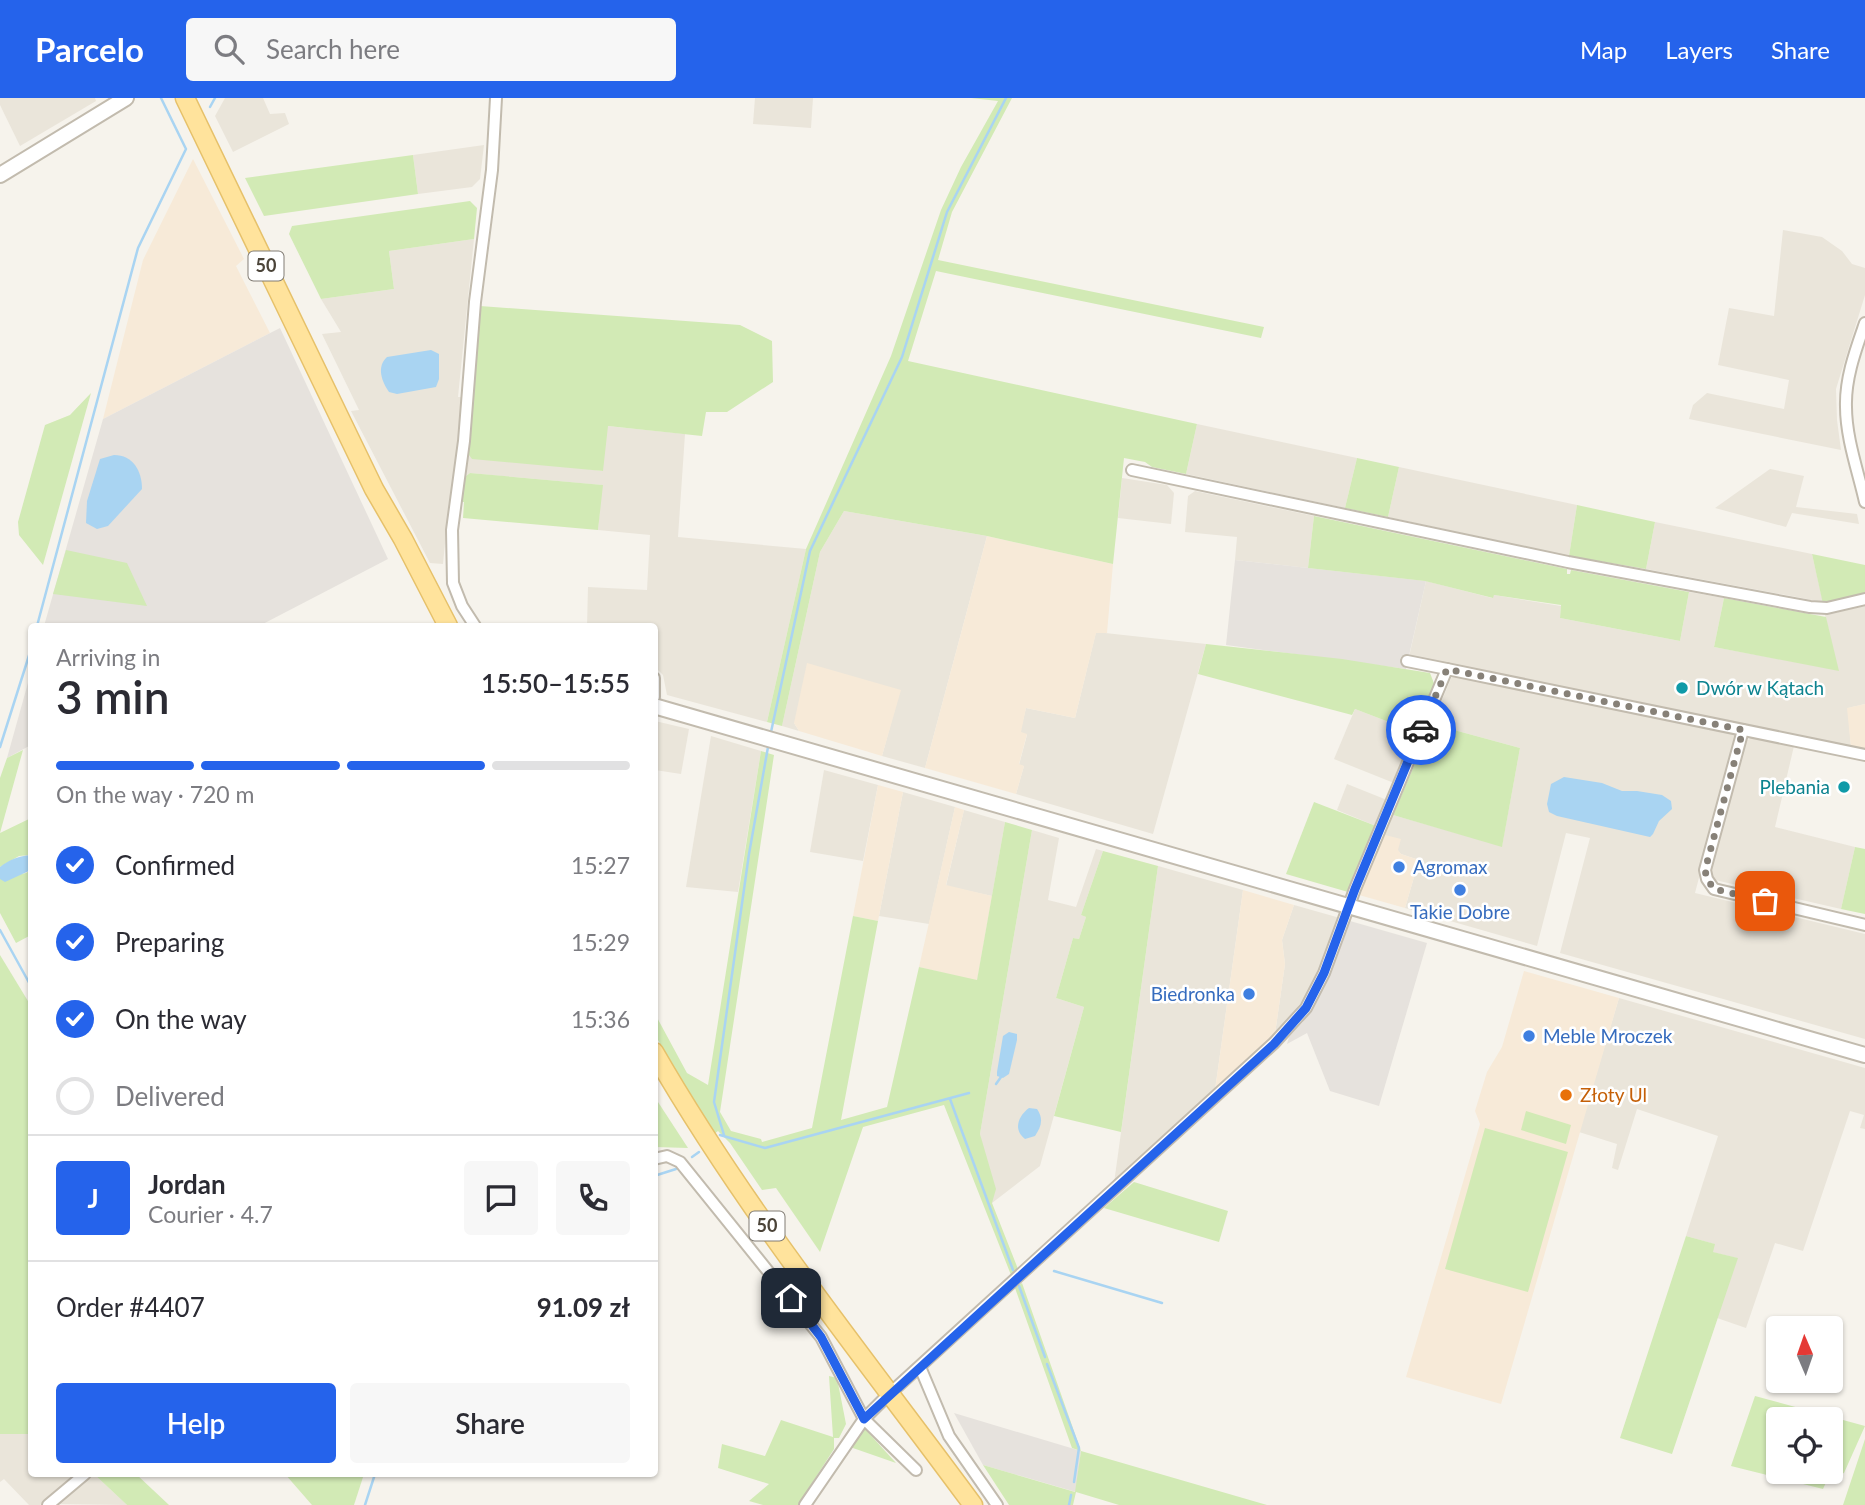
<!DOCTYPE html>
<html lang="en">
<head>
<meta charset="utf-8">
<style>
	:root { --surface:#fff; --page:#f7f7f7; --text:#2b2b33; --muted:#7c7c81; --line:#e1e1e2; --accent:#2563eb }
	body { margin:0; font-family:Lato,sans-serif; background:var(--page); color:var(--text); height:100vh; display:flex; flex-direction:column; font-size:26px; white-space:nowrap }
	* { box-sizing:border-box; margin:0 }
	p { font-size:23px; color:var(--muted) }
	.icon { flex:none; width:38px; height:38px; fill:none; stroke:currentColor; stroke-width:2; stroke-linecap:round; stroke-linejoin:round }
	.map { position:relative; flex:1; overflow:hidden }
	.panel { position:absolute; left:28px; top:525px; width:630px; height:854px; display:flex; flex-direction:column; background:var(--surface); border-radius:7px; box-shadow:0 2px 5px #0004 }
	.panel>* { flex:none }
	.needle { width:46px; rotate:358deg }
	.tools { position:absolute; left:1766px; top:1218px; display:grid; gap:14px }
	.tools a { display:grid; place-items:center; width:77px; height:77px; border-radius:7px; background:var(--surface); box-shadow:0 2px 5px #0004; font-size:35px }
	.pin { position:absolute; display:grid; place-items:center; width:60px; height:60px; color:#fff; margin:-30px; border-radius:14px; box-shadow:0 4px 10px #0006 }
	.courier { position:absolute; display:grid; place-items:center; width:70px; height:70px; margin:-35px; border:5px solid #2563eb; border-radius:50%; background:#fff; color:#222; box-shadow:0 2px 9px #0007 }
	.head em { font-style:normal; font-weight:600 }
	.head div { display:flex; flex-direction:column-reverse }
	.head { display:flex; align-items:center; justify-content:space-between; height:119px; padding:0 28px }
	h1 { font-size:46px; font-weight:600; line-height:52px }
	.bar { display:grid; grid-template-columns:repeat(4,1fr); gap:10px 7px; align-content:center; height:84px; padding:0 28px }
	.bar i { height:9px; border-radius:5px; background:var(--line) }
	.bar .selected { background:var(--accent) }
	.bar p { grid-column:span 4 }
	.line { display:flex; align-items:center; gap:18px; padding:0 28px; border-top:2px solid var(--line) }
	.line div { flex:1 }
	.round { display:grid; place-items:center; flex:none; width:74px; height:74px; border-radius:7px; background:var(--page) }
	ol { padding:0 28px; list-style:none }
	li { display:flex; align-items:center; gap:21px; height:77px }
	li p { margin-inline-start:auto }
	li .icon { padding:7px; border-radius:50%; background:var(--accent); color:#fff; stroke-width:4 }
	li:last-child { color:var(--muted) }
	li i { width:38px; height:38px; border:4px solid var(--line); border-radius:50% }
	.action { display:flex; gap:14px; margin-top:auto; padding:14px 28px }
	.action a { flex:1; height:80px; border-radius:7px; background:var(--accent); color:#fff; font-size:28px; font-weight:600; line-height:80px; text-align:center }
	.action a+a { background:var(--page); color:var(--text) }
	header { display:flex; align-items:center; gap:42px; box-sizing:border-box; height:98px; padding:0 35px; background:var(--accent); color:#fff }
	header strong { font-size:33px }
	nav { display:flex; gap:38px; margin-inline-start:auto; font-size:24px }
	.search { width:490px; height:63px; background:var(--page); display:flex; align-items:center; gap:18px; box-sizing:border-box; padding:0 24px; border-radius:7px; color:var(--muted); font-size:26px }
	.map>svg:first-child { display:block }
</style>
</head>
<body>
<header>
<strong>Parcelo</strong>
<div class="search"><svg class="icon" aria-label="search" viewBox="0 0 24 24"><circle cx="10" cy="10" r="6"/><path d="M15 15l6 6"/></svg>Search here</div>
<nav><a>Map</a><a>Layers</a><a>Share</a></nav>
</header>
<div class="map">
<svg width="1865" height="1407" viewBox="0 0 1865 1407">
	<rect width="100%" height="100%" fill="#f6f3ec"/>
	<g fill="#eae5da">
		<path d="M 0,0 L 95,0 L 96,3 L 20,48 L 0,7 Z"/>
		<path d="M 225,0 L 263,0 L 270,16 L 285,15 L 289,26 L 233,54 L 215,18 Z"/>
		<path d="M 755,0 L 813,0 L 811,30 L 753,26 Z"/>
		<path d="M 484,47 L 480,81 L 472,89 L 418,96 L 413,57 Z"/>
		<path d="M 1783,132 L 1822,139 L 1842,153 L 1852,166 L 1865,170 L 1865,197 L 1836,291 L 1837,322 L 1841,352 L 1689,321 L 1693,307 L 1707,295 L 1784,311 L 1789,282 L 1718,267 L 1729,210 L 1774,218 Z"/>
		<path d="M 474,141 L 458,299 L 465,299 L 454,404 L 449,404 L 443,466 L 430,465 L 351,313 L 359,312 L 322,236 L 341,234 L 321,201 L 394,191 L 389,153 Z"/>
		<path d="M 1197,326 L 1357,360 L 1345,410 L 1186,376 Z"/>
		<path d="M 607,328 L 685,336 L 678,439 L 806,451 L 767,624 L 667,597 L 663,577 L 655,569 L 654,528 L 587,528 L 588,489 L 647,492 L 650,437 L 598,432 L 602,387 L 470,375 L 462,381 L 466,353 L 602,373 Z"/>
		<path d="M 1399,369 L 1577,407 L 1569,458 L 1388,419 Z"/>
		<path d="M 1770,371 L 1804,378 L 1796,409 L 1857,416 L 1859,426 L 1792,415 L 1786,429 L 1715,410 Z"/>
		<path d="M 1122,380 L 1167,387 L 1174,395 L 1171,426 L 1118,420 Z"/>
		<path d="M 1195,393 L 1314,418 L 1308,470 L 1235,462 L 1237,439 L 1185,434 L 1188,398 Z"/>
		<path d="M 844,413 L 987,438 L 925,670 L 882,658 L 900,592 L 794,625 L 799,633 L 782,628 L 820,454 Z"/>
		<path d="M 1655,424 L 1812,456 L 1823,504 L 1646,471 Z"/>
		<path d="M 1426,483 L 1492,500 L 1494,497 L 1561,508 L 1560,520 L 1680,543 L 1689,494 L 1724,500 L 1714,549 L 1838,572 L 1825,517 L 1865,508 L 1865,606 L 1848,610 L 1851,650 L 1626,601 L 1409,559 Z"/>
		<path d="M 1096,534 L 1206,546 L 1153,736 L 1016,696 L 1024,668 L 1019,667 L 1027,637 L 1020,634 L 1026,610 L 1075,620 Z"/>
		<path d="M 1452,578 L 1737,635 L 1695,795 L 1865,836 L 1865,941 L 1560,855 L 1590,740 L 1566,735 L 1537,848 L 1405,810 L 1419,762 L 1401,756 L 1385,737 L 1393,717 L 1502,748 L 1520,650 L 1432,626 Z"/>
		<path d="M 1355,611 L 1415,634 L 1394,685 L 1334,661 Z"/>
		<path d="M 655,623 L 689,631 L 681,676 L 655,672 Z"/>
		<path d="M 711,638 L 761,653 L 738,794 L 686,789 Z"/>
		<path d="M 1753,639 L 1794,648 L 1775,729 L 1855,749 L 1841,811 L 1715,782 L 1709,773 L 1744,644 Z"/>
		<path d="M 824,672 L 878,687 L 863,763 L 810,754 Z"/>
		<path d="M 1347,686 L 1387,702 L 1376,728 L 1337,712 Z"/>
		<path d="M 903,694 L 955,709 L 929,826 L 879,818 Z"/>
		<path d="M 964,712 L 1005,724 L 992,798 L 946,788 Z"/>
		<path d="M 1032,732 L 1059,740 L 1048,802 L 1076,809 L 1096,751 L 1103,753 L 1081,817 L 1086,819 L 1079,841 L 1073,840 L 1056,900 L 1084,909 L 1040,1068 L 992,1105 L 980,1036 Z"/>
		<path d="M 1158,768 L 1243,792 L 1215,992 L 1114,1085 Z"/>
		<path d="M 1294,807 L 1340,820 L 1317,875 L 1303,902 L 1275,936 L 1285,866 L 1282,842 Z"/>
		<path d="M 1619,900 L 1865,970 L 1865,1031 L 1860,1030 L 1864,1017 L 1850,1013 L 1803,1153 L 1775,1145 L 1746,1230 L 1717,1220 L 1737,1160 L 1712,1154 L 1714,1146 L 1686,1138 L 1718,1038 L 1637,1011 L 1618,1072 L 1612,1070 L 1617,1046 L 1579,1034 Z"/>
		<path d="M 0,1336 L 31,1336 L 32,1376 L 78,1376 L 40,1407 L 29,1407 L 4,1381 L 0,1384 Z"/>
		<path d="M 90,1376 L 94,1376 L 127,1407 L 55,1406 Z"/>
	</g>
	<g fill="#f7ead8">
		<path d="M 193,61 L 244,161 L 236,168 L 270,235 L 103,321 L 143,162 Z"/>
		<path d="M 987,438 L 1113,466 L 1107,535 L 1096,535 L 1075,620 L 1026,610 L 1021,634 L 1027,636 L 1019,666 L 1024,668 L 1016,696 L 925,670 Z"/>
		<path d="M 807,565 L 901,592 L 882,658 L 799,633 L 794,625 Z"/>
		<path d="M 1865,606 L 1865,652 L 1851,650 L 1847,610 Z"/>
		<path d="M 878,687 L 903,694 L 878,823 L 853,818 Z"/>
		<path d="M 955,709 L 964,712 L 946,787 L 992,798 L 977,883 L 919,869 Z"/>
		<path d="M 1385,737 L 1401,741 L 1398,752 L 1401,756 L 1419,762 L 1405,810 L 1359,797 Z"/>
		<path d="M 1243,792 L 1294,807 L 1282,842 L 1285,866 L 1275,936 L 1215,992 Z"/>
		<path d="M 1524,873 L 1619,900 L 1501,1306 L 1406,1279 L 1480,1026 L 1475,1013 L 1487,974 L 1502,949 Z"/>
	</g>
	<g fill="#e6e2dd">
		<path d="M 280,230 L 388,461 L 259,528 L 44,528 L 103,321 Z"/>
		<path d="M 1235,462 L 1426,483 L 1406,571 L 1226,547 Z"/>
		<path d="M 31,574 L 31,647 L 7,660 Z"/>
		<path d="M 1350,823 L 1427,845 L 1379,1008 L 1330,993 L 1307,935 L 1287,946 L 1289,939 L 1303,924 L 1325,887 Z"/>
		<path d="M 954,1315 L 1081,1353 L 1076,1394 L 983,1367 Z"/>
	</g>
	<g fill="#d2eab5" fill-rule="evenodd">
		<path d="M 971,0 L 1012,0 L 952,114 L 938,162 L 1264,229 L 1261,240 L 936,173 L 908,263 L 1197,326 L 1186,376 L 1152,369 L 1145,364 L 1124,360 L 1113,466 L 987,438 L 844,413 L 820,454 L 782,628 L 767,624 L 806,451 L 891,258 L 941,112 L 961,69 L 998,3 Z"/>
		<path d="M 413,57 L 418,96 L 264,118 L 245,80 Z"/>
		<path d="M 470,103 L 477,110 L 474,141 L 389,153 L 394,191 L 321,201 L 289,136 L 292,128 Z"/>
		<path d="M 480,208 L 740,227 L 772,243 L 773,284 L 727,314 L 706,314 L 702,338 L 608,328 L 603,373 L 472,361 L 466,353 Z"/>
		<path d="M 91,295 L 43,467 L 19,437 L 18,424 L 45,327 L 70,317 Z"/>
		<path d="M 1357,360 L 1399,369 L 1388,419 L 1345,410 Z"/>
		<path d="M 470,375 L 603,387 L 598,432 L 463,420 L 464,404 L 459,404 L 462,381 Z"/>
		<path d="M 1577,407 L 1655,424 L 1646,471 L 1569,458 Z"/>
		<path d="M 1314,418 L 1567,471 L 1567,476 L 1570,476 L 1571,472 L 1689,494 L 1680,543 L 1560,520 L 1561,507 L 1494,497 L 1493,500 L 1425,483 L 1308,470 Z"/>
		<path d="M 66,452 L 127,465 L 147,508 L 53,496 Z"/>
		<path d="M 1812,456 L 1865,467 L 1865,497 L 1823,506 Z"/>
		<path d="M 1724,500 L 1826,519 L 1839,573 L 1714,549 Z"/>
		<path d="M 1206,546 L 1342,561 L 1430,575 L 1435,588 L 1415,634 L 1355,611 L 1352,617 L 1198,576 Z"/>
		<path d="M 1432,626 L 1520,650 L 1502,749 L 1393,717 Z"/>
		<path d="M 23,652 L 0,735 L 31,720 L 31,757 L 19,758 L 0,769 L 0,680 L 7,660 Z"/>
		<path d="M 761,653 L 774,657 L 720,1014 L 731,1033 L 761,1041 L 762,1044 L 812,1030 L 853,818 L 878,823 L 841,1022 L 887,1009 L 919,869 L 977,882 L 1005,724 L 1032,732 L 980,1036 L 996,1091 L 992,1105 L 1018,1171 L 1011,1177 L 944,1007 L 863,1029 L 820,1154 L 776,1090 L 762,1092 L 730,1045 L 718,1033 L 713,1037 L 655,937 L 654,914 L 687,975 L 708,987 Z"/>
		<path d="M 1314,704 L 1376,728 L 1348,794 L 1286,776 Z"/>
		<path d="M 1855,749 L 1865,751 L 1865,816 L 1841,811 Z"/>
		<path d="M 1103,753 L 1158,768 L 1121,1034 L 1054,1018 L 1084,909 L 1056,900 L 1073,840 L 1079,841 L 1086,819 L 1081,817 Z"/>
		<path d="M 31,772 L 31,837 L 16,845 L 0,815 L 0,780 L 26,775 Z"/>
		<path d="M 0,857 L 31,908 L 31,1336 L 0,1336 Z"/>
		<path d="M 658,1004 L 688,1050 L 655,1049 Z"/>
		<path d="M 1526,1013 L 1571,1027 L 1566,1046 L 1521,1032 Z"/>
		<path d="M 1485,1030 L 1568,1054 L 1528,1194 L 1445,1171 Z"/>
		<path d="M 1134,1084 L 1228,1113 L 1219,1144 L 1104,1110 Z"/>
		<path d="M 1686,1138 L 1715,1146 L 1713,1154 L 1738,1160 L 1672,1356 L 1620,1340 Z"/>
		<path d="M 1022,1185 L 1081,1353 L 1267,1407 L 1119,1407 L 1076,1394 L 1073,1407 L 1009,1407 L 983,1367 L 1075,1394 L 1081,1353 L 1072,1350 L 1015,1190 Z"/>
		<path d="M 829,1278 L 837,1280 L 846,1326 L 839,1340 L 834,1340 L 834,1351 L 798,1407 L 763,1407 L 749,1403 L 769,1386 L 718,1370 L 722,1346 L 765,1358 L 781,1322 L 833,1339 Z"/>
		<path d="M 1755,1298 L 1865,1328 L 1844,1375 L 1828,1380 L 1823,1391 L 1731,1368 ZM 1830,1321 L 1830,1374 L 1778,1374 L 1778,1321 Z"/>
		<path d="M 865,1331 L 896,1365 L 850,1349 Z"/>
		<path d="M 1865,1341 L 1865,1407 L 1843,1407 Z"/>
		<path d="M 94,1376 L 136,1376 L 169,1407 L 127,1407 Z"/>
		<path d="M 285,1376 L 364,1376 L 354,1407 L 312,1407 Z"/>
	</g>
	<g fill="#a9d4f2">
		<path d="M 431,252 L 439,256 L 439,281 L 436,289 L 397,296 L 389,294 C 382,284 376,269 387,259 Z"/>
		<path d="M 114,357 C 133,357 142,373 142,391 L 108,428 L 97,431 L 86,425 L 87,403 L 100,361 Z"/>
		<path d="M 1564,679 L 1602,685 L 1622,693 L 1637,693 L 1662,697 L 1671,703 L 1672,711 L 1659,723 L 1653,736 L 1650,739 L 1557,718 L 1549,714 L 1547,706 L 1551,686 Z"/>
		<path d="M 31,757 L 31,772 L 5,784 L 0,781 L 0,769 C 10,761 19,758 31,757 Z"/>
		<path d="M 1009,934 L 1017,936 L 1017,942 L 1009,976 L 1003,980 L 997,978 L 997,974 L 1003,938 Z"/>
		<path d="M 1029,1010 L 1037,1011 C 1044,1021 1041,1029 1035,1038 L 1025,1041 C 1013,1032 1018,1018 1029,1010 Z"/>
	</g>
	<g fill="none" stroke-linecap="round" stroke-linejoin="round">
		<g stroke="#a9d4f2" stroke-width="2.5">
			<path d="M 210,9 L 215,0"/>
			<path d="M 37,528 L 138,150 L 186,51 L 161,0"/>
			<path d="M 771,634 L 810,453 L 902,259 L 947,114 L 1006,0"/>
			<path d="M 0,649 L 32,548"/>
			<path d="M 0,832 L 32,890"/>
			<path d="M 996,986 L 1001,979"/>
			<path d="M 950,1001 L 1013,1172"/>
			<path d="M 720,1037 L 765,1050 L 969,995"/>
			<path d="M 724,1037 L 714,1004 L 749,756 L 768,649"/>
			<path d="M 692,1059 L 699,1054"/>
			<path d="M 654,1078 L 676,1071"/>
			<path d="M 1054,1173 L 1162,1205"/>
			<path d="M 1019,1188 L 1045,1259"/>
			<path d="M 1047,1266 L 1079,1350 L 1074,1384"/>
			<path d="M 365,1407 L 375,1376"/>
			<path d="M 1069,1407 L 1071,1397"/>
		</g>
		<g stroke="#c2bbae" stroke-width="14">
			<g id="minor">
				<path d="M 1865,225 C 1856,251 1845,280 1846,309 C 1846,340 1858,373 1865,404"/>
				<path d="M 1132,372 L 1568,464 L 1810,509 L 1827,510 L 1865,501"/>
				<path d="M 475,528 L 462,508 L 453,485 L 452,432 L 464,343 L 475,204 L 492,72 L 496,0"/>
				<path d="M 1407,563 L 1447,571"/>
				<path d="M 654,580 L 654,599"/>
				<path d="M 1743,632 L 1705,772 L 1707,781 L 1714,791 L 1865,827"/>
				<path d="M 654,1061 L 667,1058 L 680,1064 L 821,1239 L 864,1321 L 916,1372"/>
				<path d="M 920,1269 L 949,1338 L 997,1407"/>
				<path d="M 48,1407 L 85,1376"/>
				<path d="M 805,1407 L 864,1321 L 886,1299 L 1274,945 L 1306,910 L 1324,875 L 1355,791 L 1447,571 L 1865,657"/>
			</g>
		</g>
		<g stroke="#c2bbae" stroke-width="18">
			<g id="tertiary">
				<path d="M 0,77 L 126,0"/>
				<path d="M 654,608 L 1865,957"/>
			</g>
		</g>
		<g stroke="#e6c16a" stroke-width="21">
			<g id="primary">
				<path d="M 185,0 L 374,391 L 403,441 L 448,528"/>
				<path d="M 654,954 C 746,1114 864,1259 973,1407"/>
			</g>
		</g>
		<use href="#minor" stroke="#fff" stroke-width="10"/>
		<use href="#tertiary" stroke="#fff" stroke-width="14"/>
		<use href="#primary" stroke="#ffe39c" stroke-width="18"/>
	</g>
	<g fill="none" stroke-linecap="round" stroke-linejoin="round">
		<path stroke="#878178" stroke-width="7" stroke-dasharray="0 12.6" d="M 1421,632 L 1447,571 L 1743,632 L 1705,772 L 1707,781 L 1714,791 L 1765,803"/>
		<path stroke="#2563eb" stroke-width="9" d="M 791,1200 L 821,1239 L 864,1321 L 1274,946 L 1306,910 L 1324,875 L 1355,791 L 1421,632"/>
	</g>
	<g fill="#0f9aa8" stroke="#fff" stroke-width="2.5">
		<circle cx="1682" cy="590" r="7"/>
		<circle cx="1844" cy="689" r="7"/>
	</g>
	<g fill="#3f7fe0" stroke="#fff" stroke-width="2.5">
		<circle cx="1399" cy="769" r="7"/>
		<circle cx="1460" cy="792" r="7"/>
		<circle cx="1249" cy="896" r="7"/>
		<circle cx="1529" cy="938" r="7"/>
	</g>
	<circle fill="#e8710a" stroke="#fff" stroke-width="2.5" cx="1566" cy="997" r="7"/>
	<g text-anchor="middle" stroke-width="5" stroke-linejoin="round" paint-order="stroke">
		<g fill="#fff" stroke="#817c74" stroke-width="2">
			<rect x="248.5" y="153.5" width="35" height="29" rx="5"/>
			<rect x="749.5" y="1113.5" width="35" height="29" rx="5"/>
		</g>
		<g font-size="18" font-weight="bold" fill="#4b4439">
			<text x="266" y="174">50</text>
			<text x="767" y="1134">50</text>
		</g>
		<g font-size="19" fill="#0d838f" stroke="#fff" text-anchor="start">
			<text x="1696" y="597">Dwór w Kątach</text>
			<text x="1830" y="696" text-anchor="end">Plebania</text>
		</g>
		<g font-size="19" fill="#366cbe" stroke="#fff" text-anchor="start">
			<text x="1413" y="776">Agromax</text>
			<text x="1460" y="821" text-anchor="middle">Takie Dobre</text>
			<text x="1235" y="903" text-anchor="end">Biedronka</text>
			<text x="1543" y="945">Meble Mroczek</text>
		</g>
		<g font-size="19" fill="#c56008" stroke="#fff" text-anchor="start">
			<text x="1580" y="1004">Złoty Ul</text>
		</g>
	</g>
</svg>
<div class="tools">
<a><svg class="needle" viewBox="-14 -14 28 28"><path d="M0-13l5 13h-10z" fill="#e53935"/><path d="M0 13l5-13h-10z" fill="#7c7c81"/></svg></a>
<a><svg class="icon" aria-label="locate" viewBox="0 0 24 24"><circle cx="12" cy="12" r="6"/><path d="M12 2v4M12 18v4M2 12h4M18 12h4"/></svg></a>
</div>
<div class="pin" style="left:1765px;top:803px;background:#ea580c"><svg class="icon" aria-label="bag" viewBox="0 0 24 24"><path d="M5 8h14l-1 12H6zM9 8a3 3 0 0 1 6 0"/></svg></div>
<div class="pin" style="left:791px;top:1200px;background:#1f2937"><svg class="icon" aria-label="home" viewBox="0 0 24 24"><path d="M3 11l9-7 9 7M6 9v11h12V9"/></svg></div>
<div class="courier" style="left:1421px;top:632px"><svg class="icon" aria-label="car" viewBox="0 0 24 24"><path d="M5 17H2v-5l4-1 3-4h7l3 4 3 1v5h-3M9 17h6M6 11h13"/><circle cx="7" cy="17" r="2"/><circle cx="17" cy="17" r="2"/></svg></div>
<section class="panel">
<div class="head"><div><h1>3 min</h1><p>Arriving in</p></div><em>15:50–15:55</em></div>
<div class="bar"><i class="selected"></i><i class="selected"></i><i class="selected"></i><i></i><p>On the way · 720 m</p></div>
<ol>
<li><svg class="icon" aria-label="check" viewBox="0 0 24 24"><path d="M5 12l5 5 9-10"/></svg>Confirmed<p>15:27</p></li>
<li><svg class="icon" aria-label="check" viewBox="0 0 24 24"><path d="M5 12l5 5 9-10"/></svg>Preparing<p>15:29</p></li>
<li><svg class="icon" aria-label="check" viewBox="0 0 24 24"><path d="M5 12l5 5 9-10"/></svg>On the way<p>15:36</p></li>
<li><i></i>Delivered</li>
</ol>
<div class="line" style="height:126px"><b class="round" style="background:var(--accent);color:#fff">J</b><div><b>Jordan</b><p>Courier · 4.7</p></div><a class="round"><svg class="icon" aria-label="chat" viewBox="0 0 24 24"><path d="M4 5h16v11H9l-5 4z"/></svg></a><a class="round"><svg class="icon" aria-label="phone" viewBox="0 0 24 24"><path d="M5 4h4l2 5-3 2q2 4 5 5l2-3 5 2v4C11 20 4 13 5 4z"/></svg></a></div>
<div class="line" style="height:91px"><div>Order #4407</div><b>91.09 zł</b></div>
<div class="action"><a>Help</a><a>Share</a></div>
</section>
</div>
</body>
</html>
